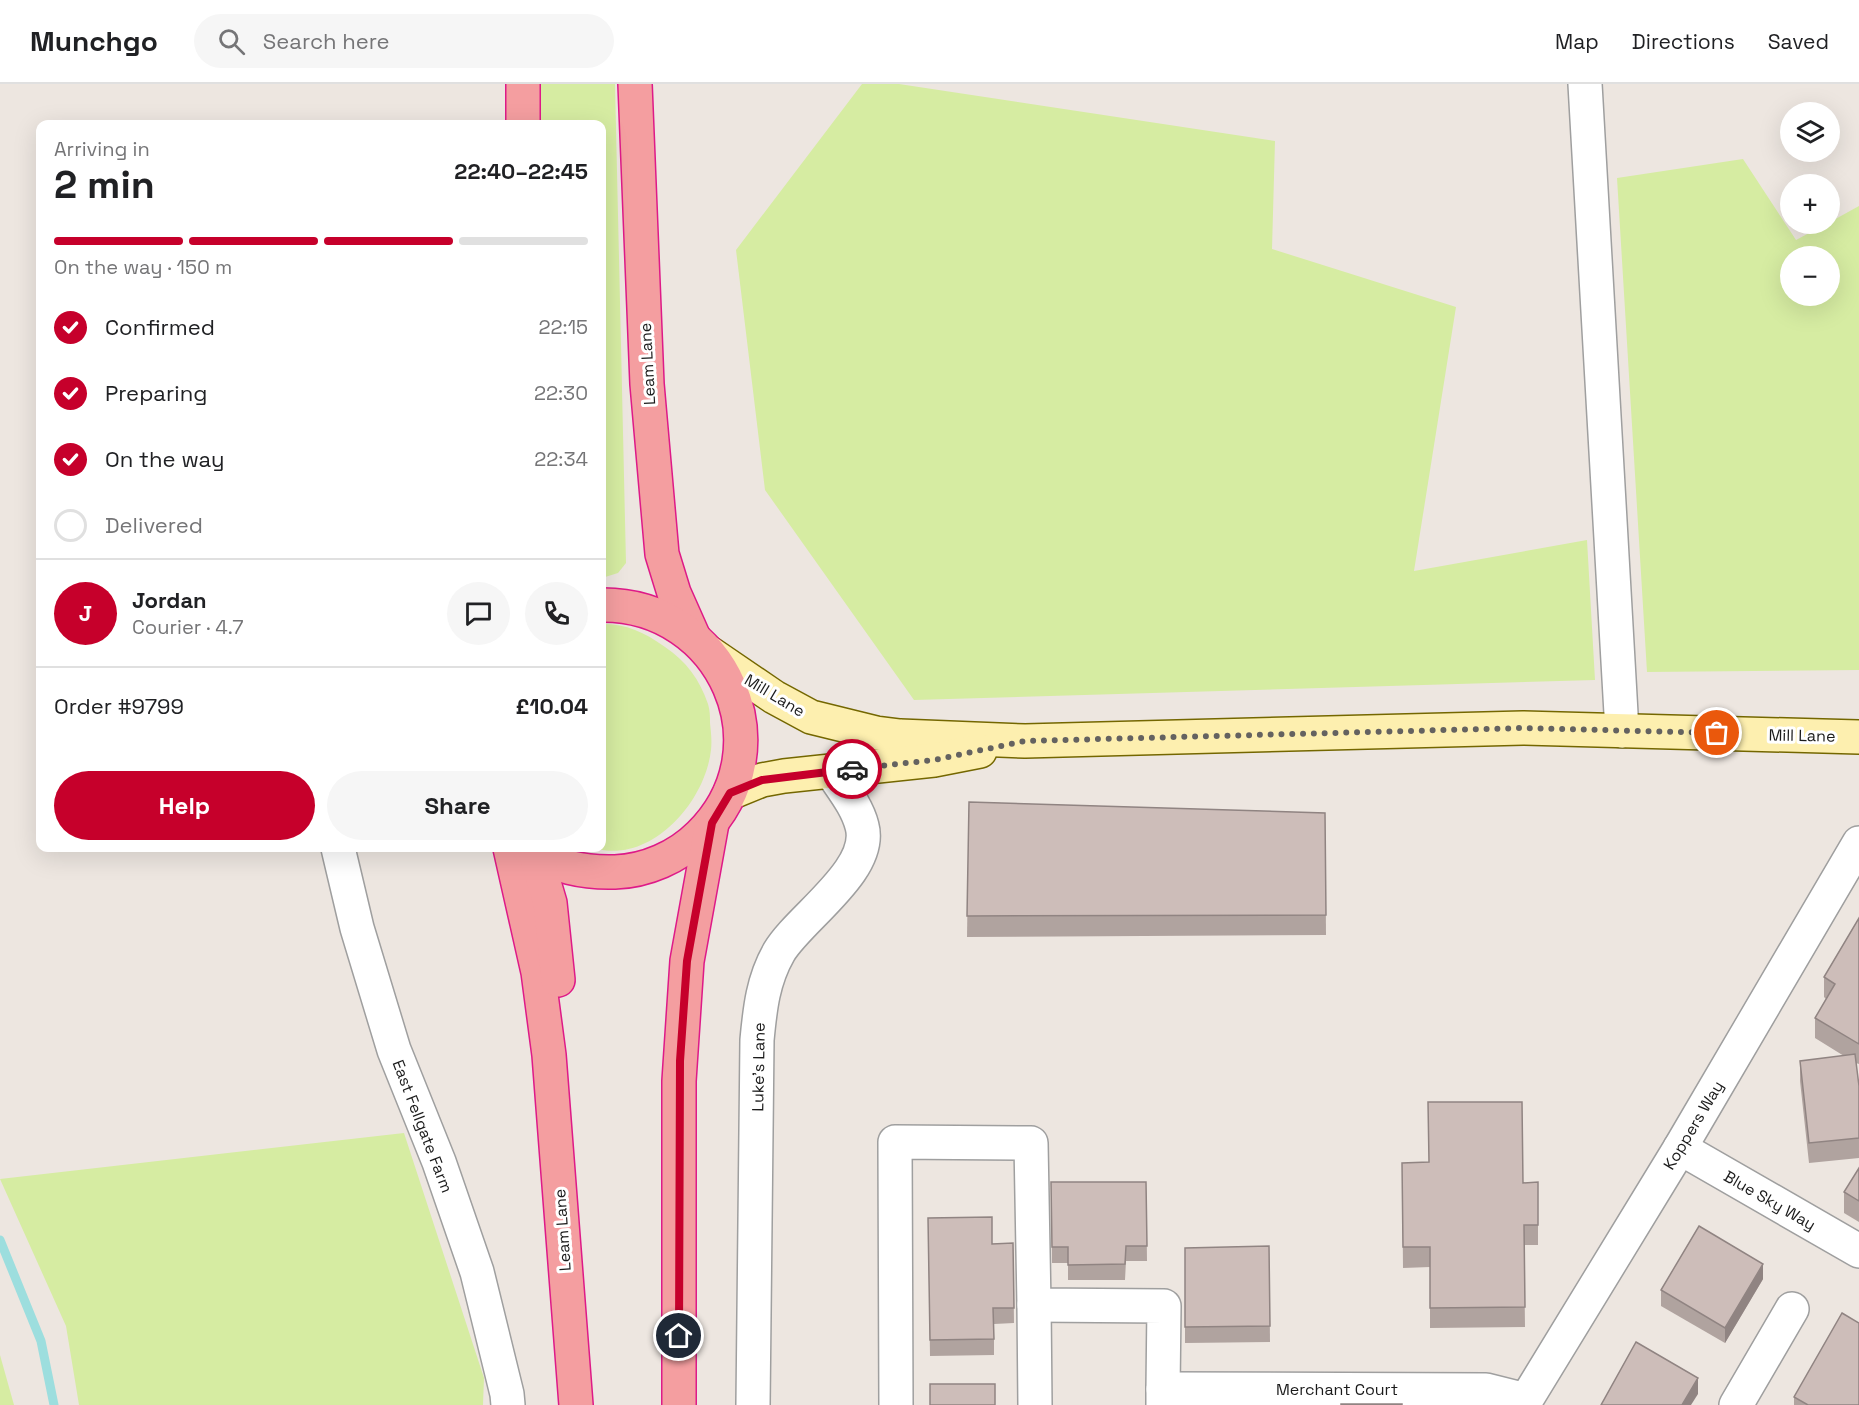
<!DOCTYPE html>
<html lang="en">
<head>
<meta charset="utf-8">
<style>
	:root { --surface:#fff; --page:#f6f6f6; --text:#202124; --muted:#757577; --line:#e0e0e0; --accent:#c6002b }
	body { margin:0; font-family:"Space Grotesk",sans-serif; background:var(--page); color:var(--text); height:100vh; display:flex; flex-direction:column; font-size:22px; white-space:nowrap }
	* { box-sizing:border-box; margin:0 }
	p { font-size:20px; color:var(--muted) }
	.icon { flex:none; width:33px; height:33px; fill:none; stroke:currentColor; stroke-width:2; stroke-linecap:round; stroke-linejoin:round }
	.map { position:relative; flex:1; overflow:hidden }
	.sheet { position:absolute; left:36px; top:36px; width:570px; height:732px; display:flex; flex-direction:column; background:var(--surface); border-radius:12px; box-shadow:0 6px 24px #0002 }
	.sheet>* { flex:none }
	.fabs { position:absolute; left:1780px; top:18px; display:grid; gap:12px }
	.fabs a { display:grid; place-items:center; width:60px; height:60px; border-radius:50%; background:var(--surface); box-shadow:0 6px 24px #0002; font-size:30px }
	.pin { position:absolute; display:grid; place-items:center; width:51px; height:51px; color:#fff; margin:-26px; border:3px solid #fff; border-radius:50%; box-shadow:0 2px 6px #0007 }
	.courier { position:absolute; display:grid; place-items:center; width:60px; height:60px; margin:-30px; border:4px solid #c6002b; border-radius:50%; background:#fff; color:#222; box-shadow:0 2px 8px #0007 }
	.head em { font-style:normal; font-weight:700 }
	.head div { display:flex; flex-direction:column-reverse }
	.head { display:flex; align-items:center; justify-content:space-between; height:102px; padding:0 18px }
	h1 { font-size:39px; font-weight:700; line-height:45px }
	.bar { display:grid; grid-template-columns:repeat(4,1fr); gap:9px 6px; align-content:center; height:72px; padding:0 18px }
	.bar i { height:8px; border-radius:4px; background:var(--line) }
	.bar .on { background:var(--accent) }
	.bar p { grid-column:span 4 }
	.line { display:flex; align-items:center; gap:15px; padding:0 18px; border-top:2px solid var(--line) }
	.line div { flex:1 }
	.round { display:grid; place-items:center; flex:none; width:63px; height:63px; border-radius:32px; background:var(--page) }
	ol { padding:0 18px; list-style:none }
	li { display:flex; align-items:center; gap:18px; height:66px }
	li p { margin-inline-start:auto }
	li .icon { padding:6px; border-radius:50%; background:var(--accent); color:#fff; stroke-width:4 }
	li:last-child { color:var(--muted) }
	li i { width:33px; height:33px; border:3px solid var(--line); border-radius:50% }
	.action { display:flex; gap:12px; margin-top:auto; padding:12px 18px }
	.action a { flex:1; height:69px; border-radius:36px; background:var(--accent); color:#fff; font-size:24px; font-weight:700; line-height:69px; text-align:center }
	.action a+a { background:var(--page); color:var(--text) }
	header { display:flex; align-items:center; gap:36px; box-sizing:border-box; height:84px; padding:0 30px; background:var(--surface); border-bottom:2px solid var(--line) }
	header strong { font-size:28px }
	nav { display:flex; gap:33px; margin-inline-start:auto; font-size:21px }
	.search { width:420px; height:54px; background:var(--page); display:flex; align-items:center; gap:15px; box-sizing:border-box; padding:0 21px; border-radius:33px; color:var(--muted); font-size:22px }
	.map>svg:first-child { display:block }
</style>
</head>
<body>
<header>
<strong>Munchgo</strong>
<div class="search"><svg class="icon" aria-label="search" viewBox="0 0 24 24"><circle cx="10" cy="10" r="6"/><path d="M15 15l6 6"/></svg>Search here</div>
<nav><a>Map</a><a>Directions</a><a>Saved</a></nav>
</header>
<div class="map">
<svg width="1859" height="1321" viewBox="0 0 1859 1321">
	<rect width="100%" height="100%" fill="#ede6e0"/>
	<g fill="#d6eca2" fill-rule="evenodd">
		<path d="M 539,0 L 615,0 L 626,479 L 618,489 L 602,494 L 602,40 L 540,40 Z"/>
		<path d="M 862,0 L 899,0 L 1275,57 L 1272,165 L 1456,223 L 1414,487 L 1587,456 L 1595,596 L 914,616 L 765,406 L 736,166 Z"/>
		<path d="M 1743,75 L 1796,156 L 1826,140 L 1830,140 L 1830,138 L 1859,122 L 1859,586 L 1647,588 L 1617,94 ZM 1830,172 L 1830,212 L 1791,212 L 1791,172 Z"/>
		<path d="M 602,540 C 627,540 644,548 665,563 C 686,577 700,596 708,620 C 710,626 710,633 710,639 C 711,648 712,657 711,666 C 705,719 650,781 594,764 L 602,764 Z"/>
		<path d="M 404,1049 L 484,1294 L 483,1321 L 79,1321 L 66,1242 L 0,1095 Z"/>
		<path d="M 0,1271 L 14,1321 L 0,1321 Z"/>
	</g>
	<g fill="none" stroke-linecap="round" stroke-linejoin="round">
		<path stroke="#9ddede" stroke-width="9" d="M 0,1156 L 41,1257 L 54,1321"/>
		<g stroke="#9f9f9f" stroke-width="36">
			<g id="minor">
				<path d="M 1585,0 L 1622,647"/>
				<path d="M 338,764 L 357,844 L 394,966 L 439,1078 L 477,1188 L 507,1310 L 508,1321"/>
				<path d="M 1680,1064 L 1859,1167"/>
				<path d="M 1034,1221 L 1035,1321"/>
				<path d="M 896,1321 L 895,1058 L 1031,1059 L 1034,1221 L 1164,1222 L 1163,1305"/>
				<path d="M 1163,1321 L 1163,1305 L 1486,1306 L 1526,1316"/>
				<path d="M 1523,1321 L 1680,1064 L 1859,759"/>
				<path d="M 1736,1321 L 1792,1225"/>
			</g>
		</g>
		<g stroke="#9f9f9f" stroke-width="36">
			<path id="tertiary" d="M 753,1321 L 757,956 C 760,924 763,896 779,868 C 799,834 874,786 862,742 C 857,722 842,704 831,687"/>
		</g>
		<g stroke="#746700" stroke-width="36">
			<g id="secondary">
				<path d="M 708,568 L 774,613 L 811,633 L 876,649 L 900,652 L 1025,657 L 1523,644 L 1859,653"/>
				<path d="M 730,709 L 762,696 L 784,692 L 934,676 L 980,667"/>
			</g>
		</g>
		<g stroke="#de1a88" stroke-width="36">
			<g id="trunk">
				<path d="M 523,0 L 523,40"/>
				<path d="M 635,0 L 647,300 L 662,470 L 674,509 L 694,554"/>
				<path d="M 510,764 L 538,888 L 549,971 L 576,1321"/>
				<path d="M 529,764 C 552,783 586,789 615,788 C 646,787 678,773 700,751 C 788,664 723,520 602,521"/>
				<path d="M 535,768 L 550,819 L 558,896"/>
				<path d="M 679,1321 L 679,997 L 687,877 L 712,739"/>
			</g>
		</g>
		<use href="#minor" stroke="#fff" stroke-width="33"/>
		<use href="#tertiary" stroke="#fff" stroke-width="33"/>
		<use href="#secondary" stroke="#fdefaf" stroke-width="33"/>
		<use href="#trunk" stroke="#f49ea0" stroke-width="33"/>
	</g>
	<g fill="#b0a39f">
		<path d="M 969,718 L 1325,729 L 1326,851 L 967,853 Z"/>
		<path d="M 1859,834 L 1859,980 L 1856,979 L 1859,1002 L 1859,1074 L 1809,1079 L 1800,997 L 1800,977 L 1844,972 L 1815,954 L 1815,934 L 1826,915 L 1824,913 L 1824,893 Z"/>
		<path d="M 1402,1079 L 1523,1099 L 1538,1098 L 1538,1161 L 1524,1161 L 1525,1243 L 1430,1244 L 1430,1183 L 1403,1184 Z"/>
		<path d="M 1859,1084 L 1859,1138 L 1844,1129 L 1844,1108 Z"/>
		<path d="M 1051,1098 L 1146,1098 L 1147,1177 L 1126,1177 L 1125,1196 L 1068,1196 L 1068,1179 L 1052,1179 Z"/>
		<path d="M 928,1134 L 992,1160 L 1013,1159 L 1014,1239 L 994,1240 L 994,1271 L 930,1272 Z"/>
		<path d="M 1269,1162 L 1270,1258 L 1185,1259 L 1185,1164 Z"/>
		<path d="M 1763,1195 L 1725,1259 L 1661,1222 L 1661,1206 Z"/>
		<path d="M 1794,1313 L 1859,1321 L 1794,1321 Z"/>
	</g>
	<g fill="#908482">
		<path d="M 1763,1180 L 1763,1195 L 1725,1259 L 1725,1244 Z"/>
		<path d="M 1698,1294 L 1698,1310 L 1691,1321 L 1682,1321 Z"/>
	</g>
	<g fill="#cdbdb9" stroke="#908482" stroke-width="1.5">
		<path d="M 969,718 L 1325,729 L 1326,831 L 967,832 Z"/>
		<path d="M 1859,834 L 1859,960 L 1815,934 L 1835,900 L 1824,893 Z"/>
		<path d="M 1855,970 L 1859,1002 L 1859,1054 L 1809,1059 L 1800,977 Z"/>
		<path d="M 1428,1018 L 1522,1018 L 1523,1099 L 1538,1098 L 1538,1141 L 1524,1141 L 1525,1223 L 1430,1224 L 1430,1163 L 1403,1163 L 1402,1079 L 1429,1078 Z"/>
		<path d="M 1859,1084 L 1859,1117 L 1844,1108 Z"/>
		<path d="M 1051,1098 L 1146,1098 L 1147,1162 L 1126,1162 L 1125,1180 L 1068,1181 L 1068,1163 L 1052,1163 Z"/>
		<path d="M 992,1133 L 992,1160 L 1013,1159 L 1014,1224 L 993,1224 L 994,1255 L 930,1256 L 928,1134 Z"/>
		<path d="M 1699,1142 L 1763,1180 L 1725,1244 L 1661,1206 Z"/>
		<path d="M 1269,1162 L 1270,1242 L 1185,1243 L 1185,1164 Z"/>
		<path d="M 1842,1229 L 1859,1239 L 1859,1321 L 1808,1321 L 1794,1313 Z"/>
		<path d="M 1636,1258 L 1698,1294 L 1682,1321 L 1601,1321 Z"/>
		<rect x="930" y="1300" width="65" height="21"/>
		<rect x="1341" y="1320" width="61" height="1"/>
	</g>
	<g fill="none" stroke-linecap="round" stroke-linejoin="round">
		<path stroke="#646260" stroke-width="6" stroke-dasharray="0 10.8" d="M 852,685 L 934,676 L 1025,657 L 1523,644 L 1717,649"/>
		<path stroke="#c6002b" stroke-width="8" d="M 679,1252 L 680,977 L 687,877 L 712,739 L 730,709 L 762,696 L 852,685"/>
	</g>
	<g text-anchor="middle" stroke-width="6" stroke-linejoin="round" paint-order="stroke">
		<g font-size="16" fill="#1b1b1b" stroke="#fff">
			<text transform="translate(647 280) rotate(-93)" y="6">Leam Lane</text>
			<text transform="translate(775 611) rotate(31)" y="6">Mill Lane</text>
			<text transform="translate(1802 651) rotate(1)" y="6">Mill Lane</text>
			<text transform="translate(758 983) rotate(-89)" y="6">Luke's Lane</text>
			<text transform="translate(1693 1041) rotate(-59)" y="6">Koppers Way</text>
			<text transform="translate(423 1042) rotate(69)" y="6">East Fellgate Farm</text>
			<text transform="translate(1770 1116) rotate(30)" y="6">Blue Sky Way</text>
			<text transform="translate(562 1146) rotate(-94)" y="6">Leam Lane</text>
			<text x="1337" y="1311">Merchant Court</text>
		</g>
	</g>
</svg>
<div class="fabs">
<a><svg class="icon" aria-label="layers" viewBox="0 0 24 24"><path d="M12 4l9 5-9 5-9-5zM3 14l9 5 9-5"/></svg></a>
<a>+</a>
<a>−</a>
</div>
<div class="pin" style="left:1717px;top:649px;background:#ea580c"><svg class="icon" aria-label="bag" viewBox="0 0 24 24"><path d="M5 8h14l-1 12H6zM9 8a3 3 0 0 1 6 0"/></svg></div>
<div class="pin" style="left:679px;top:1252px;background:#1f2937"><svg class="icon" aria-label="home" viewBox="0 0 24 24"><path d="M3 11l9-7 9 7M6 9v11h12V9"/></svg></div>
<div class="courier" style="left:852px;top:685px"><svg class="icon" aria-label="car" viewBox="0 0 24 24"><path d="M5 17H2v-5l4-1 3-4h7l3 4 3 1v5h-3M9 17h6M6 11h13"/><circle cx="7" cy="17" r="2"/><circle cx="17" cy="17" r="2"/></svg></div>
<section class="sheet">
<div class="head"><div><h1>2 min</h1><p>Arriving in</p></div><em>22:40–22:45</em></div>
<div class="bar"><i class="on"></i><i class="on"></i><i class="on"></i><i></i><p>On the way · 150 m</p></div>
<ol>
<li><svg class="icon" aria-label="check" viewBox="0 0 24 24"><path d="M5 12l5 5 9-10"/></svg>Confirmed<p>22:15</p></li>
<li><svg class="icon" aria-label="check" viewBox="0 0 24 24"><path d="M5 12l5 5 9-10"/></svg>Preparing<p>22:30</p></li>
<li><svg class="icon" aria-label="check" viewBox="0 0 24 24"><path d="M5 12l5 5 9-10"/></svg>On the way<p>22:34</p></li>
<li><i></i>Delivered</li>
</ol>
<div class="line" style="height:108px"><b class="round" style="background:var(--accent);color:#fff">J</b><div><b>Jordan</b><p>Courier · 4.7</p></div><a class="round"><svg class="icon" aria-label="chat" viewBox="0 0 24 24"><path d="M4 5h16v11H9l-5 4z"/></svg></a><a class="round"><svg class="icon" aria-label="phone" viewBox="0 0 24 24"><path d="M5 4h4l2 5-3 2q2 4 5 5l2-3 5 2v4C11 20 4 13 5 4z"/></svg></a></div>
<div class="line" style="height:78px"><div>Order #9799</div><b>£10.04</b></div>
<div class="action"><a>Help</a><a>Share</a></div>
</section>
</div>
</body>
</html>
